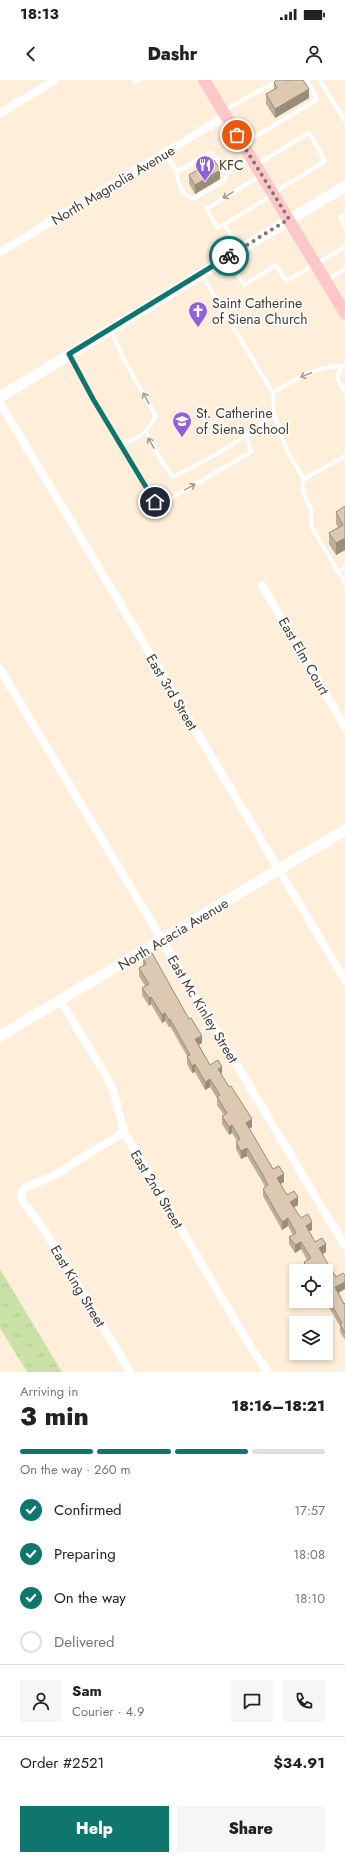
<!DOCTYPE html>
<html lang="en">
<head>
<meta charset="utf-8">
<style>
	:root { --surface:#fff; --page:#f6f6f6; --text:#222; --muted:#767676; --line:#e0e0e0; --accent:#0f766e }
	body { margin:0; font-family:Jost,sans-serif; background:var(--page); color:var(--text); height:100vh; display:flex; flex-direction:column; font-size:15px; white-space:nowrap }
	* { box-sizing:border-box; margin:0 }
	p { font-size:13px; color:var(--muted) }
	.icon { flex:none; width:22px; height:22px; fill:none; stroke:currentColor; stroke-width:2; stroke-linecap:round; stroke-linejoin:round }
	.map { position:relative; height:1292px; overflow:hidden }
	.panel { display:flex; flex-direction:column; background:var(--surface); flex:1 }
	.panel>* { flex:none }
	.controls { position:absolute; left:289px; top:1184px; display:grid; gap:8px }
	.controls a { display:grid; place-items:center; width:44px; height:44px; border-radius:0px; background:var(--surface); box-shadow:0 2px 6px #0003; font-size:20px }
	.pin { position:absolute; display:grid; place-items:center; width:34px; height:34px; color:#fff; margin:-17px; border:2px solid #fff; border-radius:50%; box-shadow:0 1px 4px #0007 }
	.courier { position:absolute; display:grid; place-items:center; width:40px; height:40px; margin:-20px; border:3px solid #0f766e; border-radius:50%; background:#fff; color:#222; box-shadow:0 1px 5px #0007 }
	.overview em { font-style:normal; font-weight:800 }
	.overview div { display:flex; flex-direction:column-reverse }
	.overview { display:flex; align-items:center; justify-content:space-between; height:68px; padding:0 20px }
	h1 { font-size:26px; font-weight:800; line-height:30px }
	.bar { display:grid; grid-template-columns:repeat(4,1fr); gap:6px 4px; align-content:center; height:48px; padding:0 20px }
	.bar i { height:5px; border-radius:3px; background:var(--line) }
	.bar .active { background:var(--accent) }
	.bar p { grid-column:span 4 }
	.line { display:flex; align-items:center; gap:10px; padding:0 20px; border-top:1px solid var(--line) }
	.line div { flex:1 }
	.round { display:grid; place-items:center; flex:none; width:42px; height:42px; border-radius:0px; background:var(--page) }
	ol { padding:0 20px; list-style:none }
	li { display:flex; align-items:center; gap:12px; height:44px }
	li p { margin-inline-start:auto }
	li .icon { padding:4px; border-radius:50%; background:var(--accent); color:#fff; stroke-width:4 }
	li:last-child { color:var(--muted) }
	li i { width:22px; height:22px; border:2px solid var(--line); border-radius:50% }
	.button { display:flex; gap:8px; margin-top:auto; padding:8px 20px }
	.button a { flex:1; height:46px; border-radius:0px; background:var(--accent); color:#fff; font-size:16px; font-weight:800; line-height:46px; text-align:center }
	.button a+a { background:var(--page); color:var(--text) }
	.status { display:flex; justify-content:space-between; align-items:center; height:28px; padding:0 20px; background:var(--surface); direction:ltr }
	.status svg { height:11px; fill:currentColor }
	header { display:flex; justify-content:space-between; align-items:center; height:52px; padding:0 20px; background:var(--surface); font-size:18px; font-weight:800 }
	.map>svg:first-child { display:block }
</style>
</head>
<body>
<div class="status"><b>18:13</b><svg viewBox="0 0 49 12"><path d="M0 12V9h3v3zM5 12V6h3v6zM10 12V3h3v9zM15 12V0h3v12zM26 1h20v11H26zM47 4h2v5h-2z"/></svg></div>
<header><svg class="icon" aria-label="back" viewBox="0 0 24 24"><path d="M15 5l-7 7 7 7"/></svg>Dashr<svg class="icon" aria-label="person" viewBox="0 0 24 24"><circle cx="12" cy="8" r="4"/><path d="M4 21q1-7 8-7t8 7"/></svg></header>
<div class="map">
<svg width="345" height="1292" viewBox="0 0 345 1292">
	<defs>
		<pattern id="grass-tufts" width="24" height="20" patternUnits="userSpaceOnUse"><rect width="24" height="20" fill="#cae2a7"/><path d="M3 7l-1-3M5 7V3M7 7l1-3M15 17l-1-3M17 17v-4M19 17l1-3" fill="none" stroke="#afc390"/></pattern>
	</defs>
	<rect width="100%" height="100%" fill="#feeeda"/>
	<path fill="url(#grass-tufts)" d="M 0,1189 L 62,1292 L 27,1292 L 0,1248 Z"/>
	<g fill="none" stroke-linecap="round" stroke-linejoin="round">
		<g stroke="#fff" stroke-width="4">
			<path d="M 134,0 L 135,2 L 139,0"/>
			<path d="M 320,0 L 345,41"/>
			<path d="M 225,30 L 279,0"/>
			<path d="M 243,64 L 316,20 L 315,15 L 307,0"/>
			<path d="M 165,74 L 176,90 L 181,90 L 209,73 L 213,74 L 224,90 L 228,92 L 249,78"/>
			<path d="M 257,84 L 309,53 L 325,81 L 273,113"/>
			<path d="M 176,90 C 177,100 182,116 193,119 L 224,101 L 228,92"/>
			<path d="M 260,96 L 206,129 L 218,148 L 271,116"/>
			<path d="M 345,134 L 340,137 L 345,146"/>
			<path d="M 224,144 L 240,169"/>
			<path d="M 228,179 L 244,205 L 276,185 L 286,201 L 345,167"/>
			<path d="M 327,200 L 345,189"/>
			<path d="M 111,250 L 123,278 L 156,336 C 146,352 138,362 119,362"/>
			<path d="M 69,275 L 93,319 L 155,422 L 168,420 L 251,372 L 246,355"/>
			<path d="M 345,284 L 342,286 L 337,298 L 345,312"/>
			<path d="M 273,313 C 294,300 316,286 342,286"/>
			<path d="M 274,334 L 287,371 L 304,399 L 345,376"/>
			<path d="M 146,352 L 162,382 L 173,397 C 209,380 244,359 274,334 L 273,313 L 202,195"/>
			<path d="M 304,399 L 302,407 L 304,415 L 311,429 L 311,446 L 345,503"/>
			<path d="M 338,492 L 345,488"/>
		</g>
		<g stroke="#fff" stroke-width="8">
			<path d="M 0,33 L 55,0"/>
			<path d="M 0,172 L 226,36"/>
			<path d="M 0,323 L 345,900"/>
			<path d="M 262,505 L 345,647"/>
			<path d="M 0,589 L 345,1166"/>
			<path d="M 60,920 L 108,999 L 114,1013 L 124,1052 L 253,1271 L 268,1292"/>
			<path d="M 124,1052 L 53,1096 L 26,1107 L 22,1111 L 21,1116 L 23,1122 L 45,1151 L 130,1292"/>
		</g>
		<g stroke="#fff" stroke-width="11">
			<path d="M 0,317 L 345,106"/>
			<path d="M 0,956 L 345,750"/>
		</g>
		<path stroke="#fdc7ca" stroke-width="12" d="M 204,0 L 345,233"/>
	</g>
	<g fill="#bead98">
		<path d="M 287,1 L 309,18 L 275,38 L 266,24 L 266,14 L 274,10 L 274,2 Z"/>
		<path d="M 189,95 L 220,99 L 195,114 L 189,104 Z"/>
		<path d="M 345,426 L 345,470 L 336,475 L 329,464 L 329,453 L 338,447 L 336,444 L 336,432 Z"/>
		<path d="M 143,878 L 202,963 L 199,965 L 210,985 L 221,994 L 252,1047 L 249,1049 L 273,1089 L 284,1102 L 280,1104 L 287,1115 L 298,1125 L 294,1127 L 301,1138 L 312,1150 L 309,1151 L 315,1162 L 326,1172 L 322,1174 L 339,1213 L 344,1224 L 345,1223 L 345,1260 L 340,1252 L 340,1246 L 325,1221 L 326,1221 L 326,1191 L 305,1191 L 304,1190 L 304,1182 L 307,1180 L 301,1169 L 295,1173 L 289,1164 L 289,1157 L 293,1155 L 288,1146 L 282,1150 L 263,1116 L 263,1109 L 265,1107 L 263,1103 L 247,1076 L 241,1079 L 236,1069 L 236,1062 L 237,1061 L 232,1053 L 229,1055 L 222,1044 L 222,1036 L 224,1035 L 217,1025 L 217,1018 L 210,1007 L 205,1010 L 195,992 L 192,993 L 187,984 L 187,976 L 170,946 L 169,947 L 165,941 L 162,943 L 151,924 L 149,926 L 142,915 L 142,908 L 145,906 L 139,896 L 139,888 L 143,886 Z"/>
	</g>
	<g fill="#9b8d7c">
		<path d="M 309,9 L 309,18 L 275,38 L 275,29 Z"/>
		<path d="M 220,90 L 220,99 L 195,114 L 195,105 Z"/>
		<path d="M 345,458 L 345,470 L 336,475 L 336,463 Z"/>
		<path d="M 151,917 L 151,924 L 149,926 L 149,918 Z"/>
		<path d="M 165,933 L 165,941 L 162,943 L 162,935 Z"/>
		<path d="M 170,939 L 170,946 L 169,947 L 169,940 Z"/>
		<path d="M 202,956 L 202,963 L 195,967 L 195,959 Z"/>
		<path d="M 195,984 L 195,992 L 192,993 L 192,986 Z"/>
		<path d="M 222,987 L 222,994 L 218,989 Z"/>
		<path d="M 210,999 L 210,1007 L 205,1010 L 205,1002 Z"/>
		<path d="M 252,1039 L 252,1047 L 246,1051 L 246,1043 Z"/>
		<path d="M 232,1045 L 232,1053 L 229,1055 L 229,1047 Z"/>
		<path d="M 247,1068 L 247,1076 L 241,1079 L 241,1071 Z"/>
		<path d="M 284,1094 L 284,1102 L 277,1106 L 277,1098 Z"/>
		<path d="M 298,1117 L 298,1125 L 290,1130 L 290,1122 Z"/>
		<path d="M 288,1138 L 288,1146 L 282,1150 L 282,1142 Z"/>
		<path d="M 312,1142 L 312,1150 L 306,1153 L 306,1146 Z"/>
		<path d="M 301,1162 L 301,1169 L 295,1173 L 295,1165 Z"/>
		<path d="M 326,1164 L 326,1172 L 319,1176 L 319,1168 Z"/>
		<path d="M 345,1202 L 345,1209 L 335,1215 L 335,1207 Z"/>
	</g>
	<g fill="#ddc9b1" stroke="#9b8d7c">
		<path d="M 276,0 L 286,0 L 287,1 L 290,0 L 303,0 L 309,9 L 275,29 L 266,14 L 277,8 L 274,2 Z"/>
		<path d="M 214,80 L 220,90 L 195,105 L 189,95 Z"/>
		<path d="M 345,426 L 345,458 L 336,463 L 329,453 L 343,445 L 336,432 Z"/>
		<path d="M 152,873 L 189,939 L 191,938 L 202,956 L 195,959 L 210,985 L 218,980 L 222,987 L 218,989 L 226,1002 L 229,1007 L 231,1006 L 252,1039 L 246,1043 L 273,1089 L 279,1086 L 284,1094 L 277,1098 L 287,1115 L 294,1111 L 298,1117 L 290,1122 L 301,1138 L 308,1134 L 312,1142 L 306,1146 L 315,1162 L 322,1158 L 326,1164 L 319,1168 L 329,1186 L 336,1197 L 343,1193 L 345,1195 L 345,1202 L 335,1207 L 344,1224 L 345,1223 L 345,1253 L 340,1244 L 342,1243 L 326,1215 L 326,1191 L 310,1191 L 304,1182 L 311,1178 L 301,1162 L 295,1165 L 289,1157 L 296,1153 L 288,1138 L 282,1142 L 263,1109 L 268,1105 L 263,1095 L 247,1068 L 241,1071 L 236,1062 L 240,1059 L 232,1045 L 229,1047 L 222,1036 L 227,1033 L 217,1017 L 220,1015 L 210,999 L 205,1002 L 195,984 L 192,986 L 187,976 L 190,975 L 170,939 L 169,940 L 165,933 L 162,935 L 151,917 L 149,918 L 142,908 L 149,904 L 139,888 L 146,884 L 143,878 Z"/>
	</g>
	<defs><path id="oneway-shaft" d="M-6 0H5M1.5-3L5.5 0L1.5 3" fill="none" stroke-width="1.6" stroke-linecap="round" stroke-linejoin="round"/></defs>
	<g stroke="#a19d98">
		<use href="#oneway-shaft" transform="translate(228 115) rotate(149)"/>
		<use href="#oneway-shaft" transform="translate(306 295) rotate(158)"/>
		<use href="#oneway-shaft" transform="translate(146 318) rotate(-118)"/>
		<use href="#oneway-shaft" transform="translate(151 363) rotate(-120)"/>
		<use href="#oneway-shaft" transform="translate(190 407) rotate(-29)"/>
	</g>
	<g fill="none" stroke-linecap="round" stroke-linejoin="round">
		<path stroke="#847a6c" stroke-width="4" stroke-dasharray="0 7.2" d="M 229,176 L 289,139 L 237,55"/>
		<path stroke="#0f766e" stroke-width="5" d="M 155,422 L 93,319 L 69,274 L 229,176"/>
	</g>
	<defs>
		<g id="restaurant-pin" transform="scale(1)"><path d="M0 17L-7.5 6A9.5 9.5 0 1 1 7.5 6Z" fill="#9160da" stroke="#fefefe"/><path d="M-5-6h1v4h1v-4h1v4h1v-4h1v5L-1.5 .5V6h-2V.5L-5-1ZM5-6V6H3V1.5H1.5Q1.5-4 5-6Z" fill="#fff"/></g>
		<g id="church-pin" transform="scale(1)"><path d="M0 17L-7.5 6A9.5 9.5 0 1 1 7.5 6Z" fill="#9160da" stroke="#fefefe"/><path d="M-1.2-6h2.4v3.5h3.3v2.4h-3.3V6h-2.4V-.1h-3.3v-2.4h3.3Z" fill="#fff"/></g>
		<g id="school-pin" transform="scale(1)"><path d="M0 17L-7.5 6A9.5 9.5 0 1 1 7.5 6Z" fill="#9160da" stroke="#fefefe"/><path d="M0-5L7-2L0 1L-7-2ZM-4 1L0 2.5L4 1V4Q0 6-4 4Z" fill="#fff"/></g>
	</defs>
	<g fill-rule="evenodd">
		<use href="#restaurant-pin" x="205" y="85"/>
		<use href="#church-pin" x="198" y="231"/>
		<use href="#school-pin" x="182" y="341"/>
	</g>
	<g text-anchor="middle" stroke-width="3" stroke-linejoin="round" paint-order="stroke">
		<g font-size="14" fill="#433b31" stroke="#fefefe" text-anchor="start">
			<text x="219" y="90">KFC</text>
			<text x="212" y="228">Saint Catherine<tspan x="212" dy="16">of Siena Church</tspan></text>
			<text x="196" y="338">St. Catherine<tspan x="196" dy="16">of Siena School</tspan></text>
		</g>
		<g font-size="14" fill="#433b31" stroke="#fefefe">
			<text transform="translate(113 105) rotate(-31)" y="5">North Magnolia Avenue</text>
			<text transform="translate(304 576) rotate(60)" y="5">East Elm Court</text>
			<text transform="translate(172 612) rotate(59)" y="5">East 3rd Street</text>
			<text transform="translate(173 854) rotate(-31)" y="5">North Acacia Avenue</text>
			<text transform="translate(203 929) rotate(59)" y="5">East Mc Kinley Street</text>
			<text transform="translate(157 1109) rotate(59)" y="5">East 2nd Street</text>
			<text transform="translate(78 1206) rotate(59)" y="5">East King Street</text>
		</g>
	</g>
</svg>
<div class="controls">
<a><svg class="icon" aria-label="locate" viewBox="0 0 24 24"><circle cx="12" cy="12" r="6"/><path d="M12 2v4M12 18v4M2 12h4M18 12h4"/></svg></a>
<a><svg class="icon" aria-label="layers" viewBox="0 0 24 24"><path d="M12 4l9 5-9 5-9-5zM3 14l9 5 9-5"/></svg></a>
</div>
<div class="pin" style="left:237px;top:55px;background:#ea580c"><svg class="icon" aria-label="bag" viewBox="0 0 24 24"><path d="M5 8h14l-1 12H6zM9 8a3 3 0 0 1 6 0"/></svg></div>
<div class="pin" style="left:155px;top:422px;background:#1f2937"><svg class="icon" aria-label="home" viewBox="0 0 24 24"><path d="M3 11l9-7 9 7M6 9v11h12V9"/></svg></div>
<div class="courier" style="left:229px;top:176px"><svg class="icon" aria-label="bike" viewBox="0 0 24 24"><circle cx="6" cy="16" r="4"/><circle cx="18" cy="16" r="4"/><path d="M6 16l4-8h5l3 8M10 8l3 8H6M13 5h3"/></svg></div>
</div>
<section class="panel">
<div class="overview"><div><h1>3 min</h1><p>Arriving in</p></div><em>18:16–18:21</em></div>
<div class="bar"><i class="active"></i><i class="active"></i><i class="active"></i><i></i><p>On the way · 260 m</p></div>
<ol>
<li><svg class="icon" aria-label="check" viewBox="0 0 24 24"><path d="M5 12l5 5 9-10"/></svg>Confirmed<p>17:57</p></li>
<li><svg class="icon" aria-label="check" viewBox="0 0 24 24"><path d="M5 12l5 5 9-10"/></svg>Preparing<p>18:08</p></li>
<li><svg class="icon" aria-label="check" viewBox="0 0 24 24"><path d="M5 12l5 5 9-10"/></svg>On the way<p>18:10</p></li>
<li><i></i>Delivered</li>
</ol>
<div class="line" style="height:72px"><a class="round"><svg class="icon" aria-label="person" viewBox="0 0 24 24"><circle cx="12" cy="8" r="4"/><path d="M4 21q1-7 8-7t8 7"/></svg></a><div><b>Sam</b><p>Courier · 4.9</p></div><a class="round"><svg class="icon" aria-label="chat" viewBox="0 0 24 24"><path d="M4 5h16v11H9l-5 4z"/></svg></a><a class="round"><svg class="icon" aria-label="phone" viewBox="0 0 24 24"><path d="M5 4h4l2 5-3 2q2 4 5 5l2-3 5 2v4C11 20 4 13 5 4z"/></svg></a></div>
<div class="line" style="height:52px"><div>Order #2521</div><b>$34.91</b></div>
<div class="button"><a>Help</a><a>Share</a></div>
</section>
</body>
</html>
